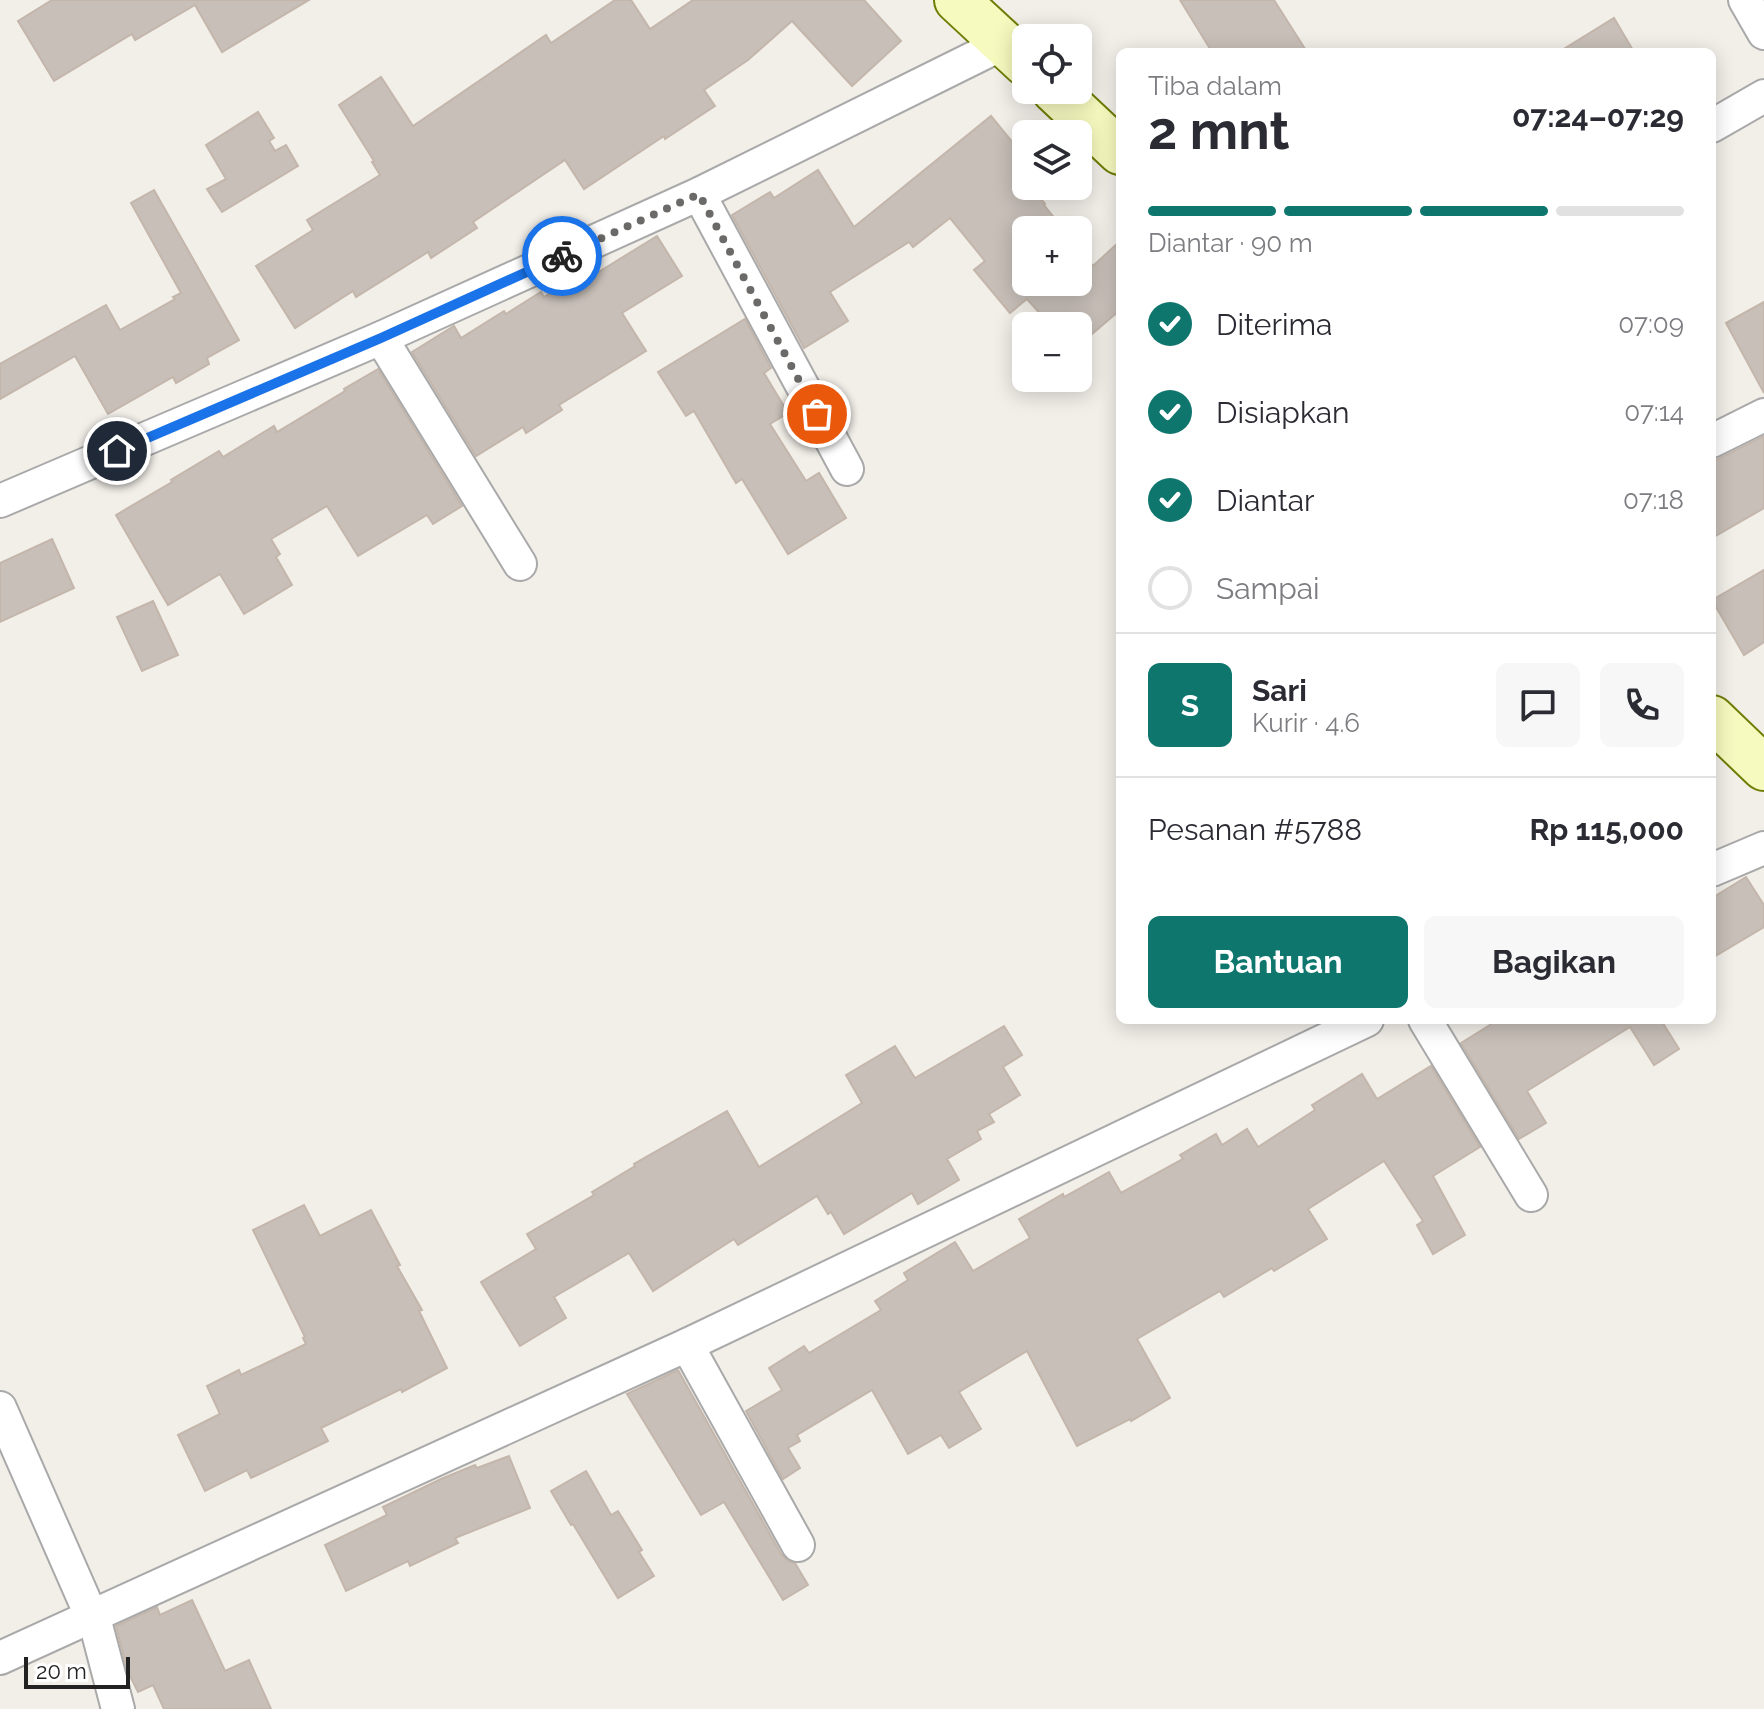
<!DOCTYPE html>
<html lang="id">
<head>
<meta charset="utf-8">
<style>
	:root { --surface:#fff; --page:#f7f7f7; --text:#2b2b33; --muted:#7c7c81; --line:#e1e1e2; --accent:#0f766e }
	body { margin:0; font-family:Raleway,sans-serif; background:var(--page); color:var(--text); height:100vh; display:flex; flex-direction:column; font-size:30px; white-space:nowrap }
	* { box-sizing:border-box; margin:0 }
	p { font-size:26px; color:var(--muted) }
	.icon { flex:none; width:44px; height:44px; fill:none; stroke:currentColor; stroke-width:2; stroke-linecap:round; stroke-linejoin:round }
	.map { position:relative; flex:1; overflow:hidden }
	.details { position:absolute; left:1116px; top:48px; width:600px; height:976px; display:flex; flex-direction:column; background:var(--surface); border-radius:12px; box-shadow:0 4px 20px #0003 }
	.details>* { flex:none }
	.tools { position:absolute; left:1012px; top:24px; display:grid; gap:16px }
	.tools a { display:grid; place-items:center; width:80px; height:80px; border-radius:12px; background:var(--surface); box-shadow:0 4px 20px #0003; font-size:40px }
	.scale { position:absolute; left:24px; bottom:20px; width:106px; box-sizing:border-box; padding-left:8px; border:4px solid #222; border-top:0; font-size:22px; line-height:28px; white-space:nowrap; color:#222; -webkit-text-stroke:6px #fff; paint-order:stroke }
	.pin { position:absolute; display:grid; place-items:center; width:68px; height:68px; color:#fff; margin:-34px; border:4px solid #fff; border-radius:50%; box-shadow:0 2px 8px #0007 }
	.courier { position:absolute; display:grid; place-items:center; width:80px; height:80px; margin:-40px; border:6px solid #1a73e8; border-radius:50%; background:#fff; color:#222; box-shadow:0 2px 10px #0007 }
	.head em { font-style:normal; font-weight:700 }
	.head div { display:flex; flex-direction:column-reverse }
	.head { display:flex; align-items:center; justify-content:space-between; height:136px; padding:0 32px }
	h1 { font-size:52px; font-weight:700; line-height:60px }
	.bar { display:grid; grid-template-columns:repeat(4,1fr); gap:12px 8px; align-content:center; height:96px; padding:0 32px }
	.bar i { height:10px; border-radius:6px; background:var(--line) }
	.bar .active { background:var(--accent) }
	.bar p { grid-column:span 4 }
	.line { display:flex; align-items:center; gap:20px; padding:0 32px; border-top:2px solid var(--line) }
	.line div { flex:1 }
	.round { display:grid; place-items:center; flex:none; width:84px; height:84px; border-radius:12px; background:var(--page) }
	ol { padding:0 32px; list-style:none }
	li { display:flex; align-items:center; gap:24px; height:88px }
	li p { margin-inline-start:auto }
	li .icon { padding:8px; border-radius:50%; background:var(--accent); color:#fff; stroke-width:4 }
	li:last-child { color:var(--muted) }
	li i { width:44px; height:44px; border:4px solid var(--line); border-radius:50% }
	.cta { display:flex; gap:16px; margin-top:auto; padding:16px 32px }
	.cta a { flex:1; height:92px; border-radius:12px; background:var(--accent); color:#fff; font-size:32px; font-weight:700; line-height:92px; text-align:center }
	.cta a+a { background:var(--page); color:var(--text) }
	.map>svg:first-child { display:block }
</style>
</head>
<body>
<div class="map">
<svg width="1764" height="1709" viewBox="0 0 1764 1709">
	<rect width="100%" height="100%" fill="#f2efe9"/>
	<g fill="#c7bfb8" stroke="#c4b6ab" stroke-width="2">
		<path d="M 52,0 L 309,0 L 222,52 L 195,5 L 135,40 L 132,34 L 54,81 L 18,21 Z"/>
		<path d="M 615,0 L 631,0 L 650,29 L 693,0 L 864,0 L 901,41 L 852,86 L 792,21 L 748,60 L 704,90 L 715,106 L 665,139 L 664,136 L 584,189 L 565,160 L 473,222 L 477,228 L 431,258 L 428,252 L 356,297 L 353,291 L 295,328 L 256,266 L 313,230 L 307,220 L 380,175 L 372,162 L 374,161 L 339,105 L 381,77 L 413,126 L 546,35 L 551,43 Z"/>
		<path d="M 1180,0 L 1274,0 L 1307,52 L 1212,52 Z"/>
		<path d="M 1614,18 L 1634,52 L 1559,52 Z"/>
		<path d="M 258,112 L 274,138 L 269,141 L 275,151 L 286,145 L 298,166 L 222,212 L 207,189 L 226,179 L 206,145 Z"/>
		<path d="M 991,116 L 1026,159 L 1026,186 L 1031,186 L 1045,204 L 1044,205 L 1064,230 L 1026,230 L 1026,282 L 1078,282 L 1078,248 L 1093,266 L 1120,241 L 1120,310 L 1078,346 L 1078,326 L 1051,326 L 1027,299 L 1010,313 L 974,270 L 985,261 L 950,218 L 913,247 L 909,242 L 830,292 L 848,321 L 804,348 L 732,215 L 770,192 L 774,198 L 818,170 L 854,227 Z"/>
		<path d="M 154,190 L 239,340 L 207,358 L 209,364 L 176,383 L 173,377 L 108,414 L 75,356 L 0,399 L 0,364 L 106,305 L 120,330 L 175,299 L 173,297 L 181,293 L 131,203 Z"/>
		<path d="M 657,236 L 682,276 L 622,313 L 646,351 L 559,405 L 562,410 L 526,433 L 523,427 L 476,456 L 412,352 L 454,326 L 461,338 L 504,311 L 506,314 L 541,292 L 544,297 L 593,267 L 597,273 Z"/>
		<path d="M 1764,302 L 1764,393 L 1726,323 Z"/>
		<path d="M 745,319 L 771,368 L 764,373 L 788,413 L 770,424 L 806,481 L 819,473 L 846,518 L 788,554 L 742,479 L 736,483 L 694,411 L 686,416 L 658,372 Z"/>
		<path d="M 378,369 L 462,506 L 433,524 L 427,515 L 358,556 L 327,506 L 271,539 L 280,554 L 276,557 L 292,585 L 244,614 L 220,574 L 168,605 L 116,515 L 172,482 L 171,480 L 219,451 L 223,457 L 274,426 L 277,432 L 345,391 L 344,389 Z"/>
		<path d="M 1764,436 L 1764,508 L 1712,538 L 1712,462 Z"/>
		<path d="M 52,539 L 74,588 L 0,622 L 0,563 Z"/>
		<path d="M 1764,570 L 1764,642 L 1744,655 L 1712,600 Z"/>
		<path d="M 153,601 L 178,655 L 142,671 L 117,617 Z"/>
		<path d="M 1746,877 L 1764,905 L 1764,927 L 1712,958 L 1712,898 Z"/>
		<path d="M 1498,1020 L 1661,1020 L 1679,1049 L 1654,1065 L 1630,1027 L 1527,1091 L 1546,1123 L 1519,1139 L 1461,1043 Z"/>
		<path d="M 1004,1026 L 1022,1055 L 1003,1067 L 1020,1095 L 989,1114 L 994,1122 L 977,1131 L 981,1139 L 947,1159 L 959,1180 L 918,1204 L 912,1193 L 844,1234 L 831,1212 L 828,1214 L 817,1196 L 738,1245 L 734,1239 L 653,1291 L 629,1253 L 554,1297 L 566,1318 L 520,1346 L 481,1282 L 536,1249 L 527,1234 L 594,1195 L 592,1192 L 635,1166 L 634,1164 L 727,1111 L 759,1167 L 862,1103 L 846,1075 L 895,1046 L 915,1078 Z"/>
		<path d="M 1431,1066 L 1480,1147 L 1433,1176 L 1465,1235 L 1433,1254 L 1417,1225 L 1423,1221 L 1384,1161 L 1308,1209 L 1327,1239 L 1274,1271 L 1272,1268 L 1224,1297 L 1220,1291 L 1137,1339 L 1170,1398 L 1131,1421 L 1130,1419 L 1077,1446 L 1027,1351 L 959,1392 L 981,1429 L 949,1448 L 941,1435 L 908,1454 L 872,1390 L 797,1435 L 800,1441 L 788,1448 L 800,1468 L 783,1479 L 746,1411 L 782,1390 L 769,1368 L 804,1346 L 809,1353 L 881,1310 L 875,1301 L 908,1280 L 904,1273 L 955,1242 L 973,1271 L 1030,1238 L 1019,1219 L 1063,1194 L 1064,1197 L 1109,1172 L 1121,1193 L 1183,1159 L 1180,1155 L 1216,1134 L 1222,1145 L 1247,1129 L 1258,1147 L 1315,1110 L 1312,1105 L 1362,1074 L 1377,1099 Z"/>
		<path d="M 304,1205 L 320,1236 L 371,1210 L 400,1265 L 397,1266 L 422,1310 L 419,1311 L 447,1368 L 402,1392 L 401,1389 L 321,1428 L 328,1441 L 251,1478 L 247,1470 L 205,1491 L 178,1435 L 220,1414 L 207,1386 L 239,1370 L 241,1375 L 306,1344 L 303,1338 L 305,1337 L 253,1230 Z"/>
		<path d="M 678,1370 L 781,1554 L 788,1561 L 795,1563 L 808,1585 L 783,1600 L 724,1502 L 701,1515 L 627,1394 Z"/>
		<path d="M 509,1456 L 530,1508 L 455,1538 L 458,1543 L 410,1566 L 408,1561 L 346,1591 L 325,1545 L 387,1515 L 383,1507 L 441,1479 L 475,1465 L 477,1468 Z"/>
		<path d="M 586,1471 L 611,1515 L 618,1511 L 642,1550 L 639,1552 L 654,1576 L 618,1598 L 573,1524 L 571,1525 L 551,1491 Z"/>
		<path d="M 192,1600 L 225,1671 L 249,1660 L 271,1709 L 164,1709 L 153,1685 L 138,1692 L 127,1670 L 116,1626 L 157,1607 L 160,1615 Z"/>
	</g>
	<g fill="none" stroke-linecap="round" stroke-linejoin="round">
		<g stroke="#a9a9a9" stroke-width="36">
			<g id="street">
				<path d="M 1745,0 L 1764,33"/>
				<path d="M 1712,126 L 1764,96"/>
				<path d="M 699,194 L 847,469"/>
				<path d="M 381,338 L 520,564"/>
				<path d="M 1712,441 L 1764,415"/>
				<path d="M 0,501 L 381,338 L 699,194 L 1004,43"/>
				<path d="M 1712,870 L 1764,848"/>
				<path d="M 1425,1020 L 1531,1195"/>
				<path d="M 687,1345 L 798,1545"/>
				<path d="M 0,1408 L 97,1629 L 118,1709"/>
				<path d="M 0,1658 L 687,1345 L 1367,1020"/>
			</g>
		</g>
		<g stroke="#707d05" stroke-width="48">
			<g id="secondary">
				<path d="M 957,0 L 1026,64"/>
				<path d="M 1054,90 L 1120,152"/>
				<path d="M 1712,718 L 1764,768"/>
			</g>
		</g>
		<use href="#street" stroke="#fff" stroke-width="32"/>
		<use href="#secondary" stroke="#f7fabf" stroke-width="44"/>
	</g>
	<g fill="none" stroke-linecap="round" stroke-linejoin="round">
		<path stroke="#6b6a68" stroke-width="8" stroke-dasharray="0 14.4" d="M 562,256 L 699,194 L 817,414"/>
		<path stroke="#1a73e8" stroke-width="10" d="M 117,451 L 381,338 L 562,256"/>
	</g>
</svg>
<div class="tools">
<a><svg class="icon" aria-label="locate" viewBox="0 0 24 24"><circle cx="12" cy="12" r="6"/><path d="M12 2v4M12 18v4M2 12h4M18 12h4"/></svg></a>
<a><svg class="icon" aria-label="layers" viewBox="0 0 24 24"><path d="M12 4l9 5-9 5-9-5zM3 14l9 5 9-5"/></svg></a>
<a>+</a>
<a>−</a>
</div>
<div class="scale">20 m</div>
<div class="pin" style="left:817px;top:414px;background:#ea580c"><svg class="icon" aria-label="bag" viewBox="0 0 24 24"><path d="M5 8h14l-1 12H6zM9 8a3 3 0 0 1 6 0"/></svg></div>
<div class="pin" style="left:117px;top:451px;background:#1f2937"><svg class="icon" aria-label="home" viewBox="0 0 24 24"><path d="M3 11l9-7 9 7M6 9v11h12V9"/></svg></div>
<div class="courier" style="left:562px;top:256px"><svg class="icon" aria-label="bike" viewBox="0 0 24 24"><circle cx="6" cy="16" r="4"/><circle cx="18" cy="16" r="4"/><path d="M6 16l4-8h5l3 8M10 8l3 8H6M13 5h3"/></svg></div>
<section class="details">
<div class="head"><div><h1>2 mnt</h1><p>Tiba dalam</p></div><em>07:24–07:29</em></div>
<div class="bar"><i class="active"></i><i class="active"></i><i class="active"></i><i></i><p>Diantar · 90 m</p></div>
<ol>
<li><svg class="icon" aria-label="check" viewBox="0 0 24 24"><path d="M5 12l5 5 9-10"/></svg>Diterima<p>07:09</p></li>
<li><svg class="icon" aria-label="check" viewBox="0 0 24 24"><path d="M5 12l5 5 9-10"/></svg>Disiapkan<p>07:14</p></li>
<li><svg class="icon" aria-label="check" viewBox="0 0 24 24"><path d="M5 12l5 5 9-10"/></svg>Diantar<p>07:18</p></li>
<li><i></i>Sampai</li>
</ol>
<div class="line" style="height:144px"><b class="round" style="background:var(--accent);color:#fff">S</b><div><b>Sari</b><p>Kurir · 4.6</p></div><a class="round"><svg class="icon" aria-label="chat" viewBox="0 0 24 24"><path d="M4 5h16v11H9l-5 4z"/></svg></a><a class="round"><svg class="icon" aria-label="phone" viewBox="0 0 24 24"><path d="M5 4h4l2 5-3 2q2 4 5 5l2-3 5 2v4C11 20 4 13 5 4z"/></svg></a></div>
<div class="line" style="height:104px"><div>Pesanan #5788</div><b>Rp 115,000</b></div>
<div class="cta"><a>Bantuan</a><a>Bagikan</a></div>
</section>
</div>
</body>
</html>
